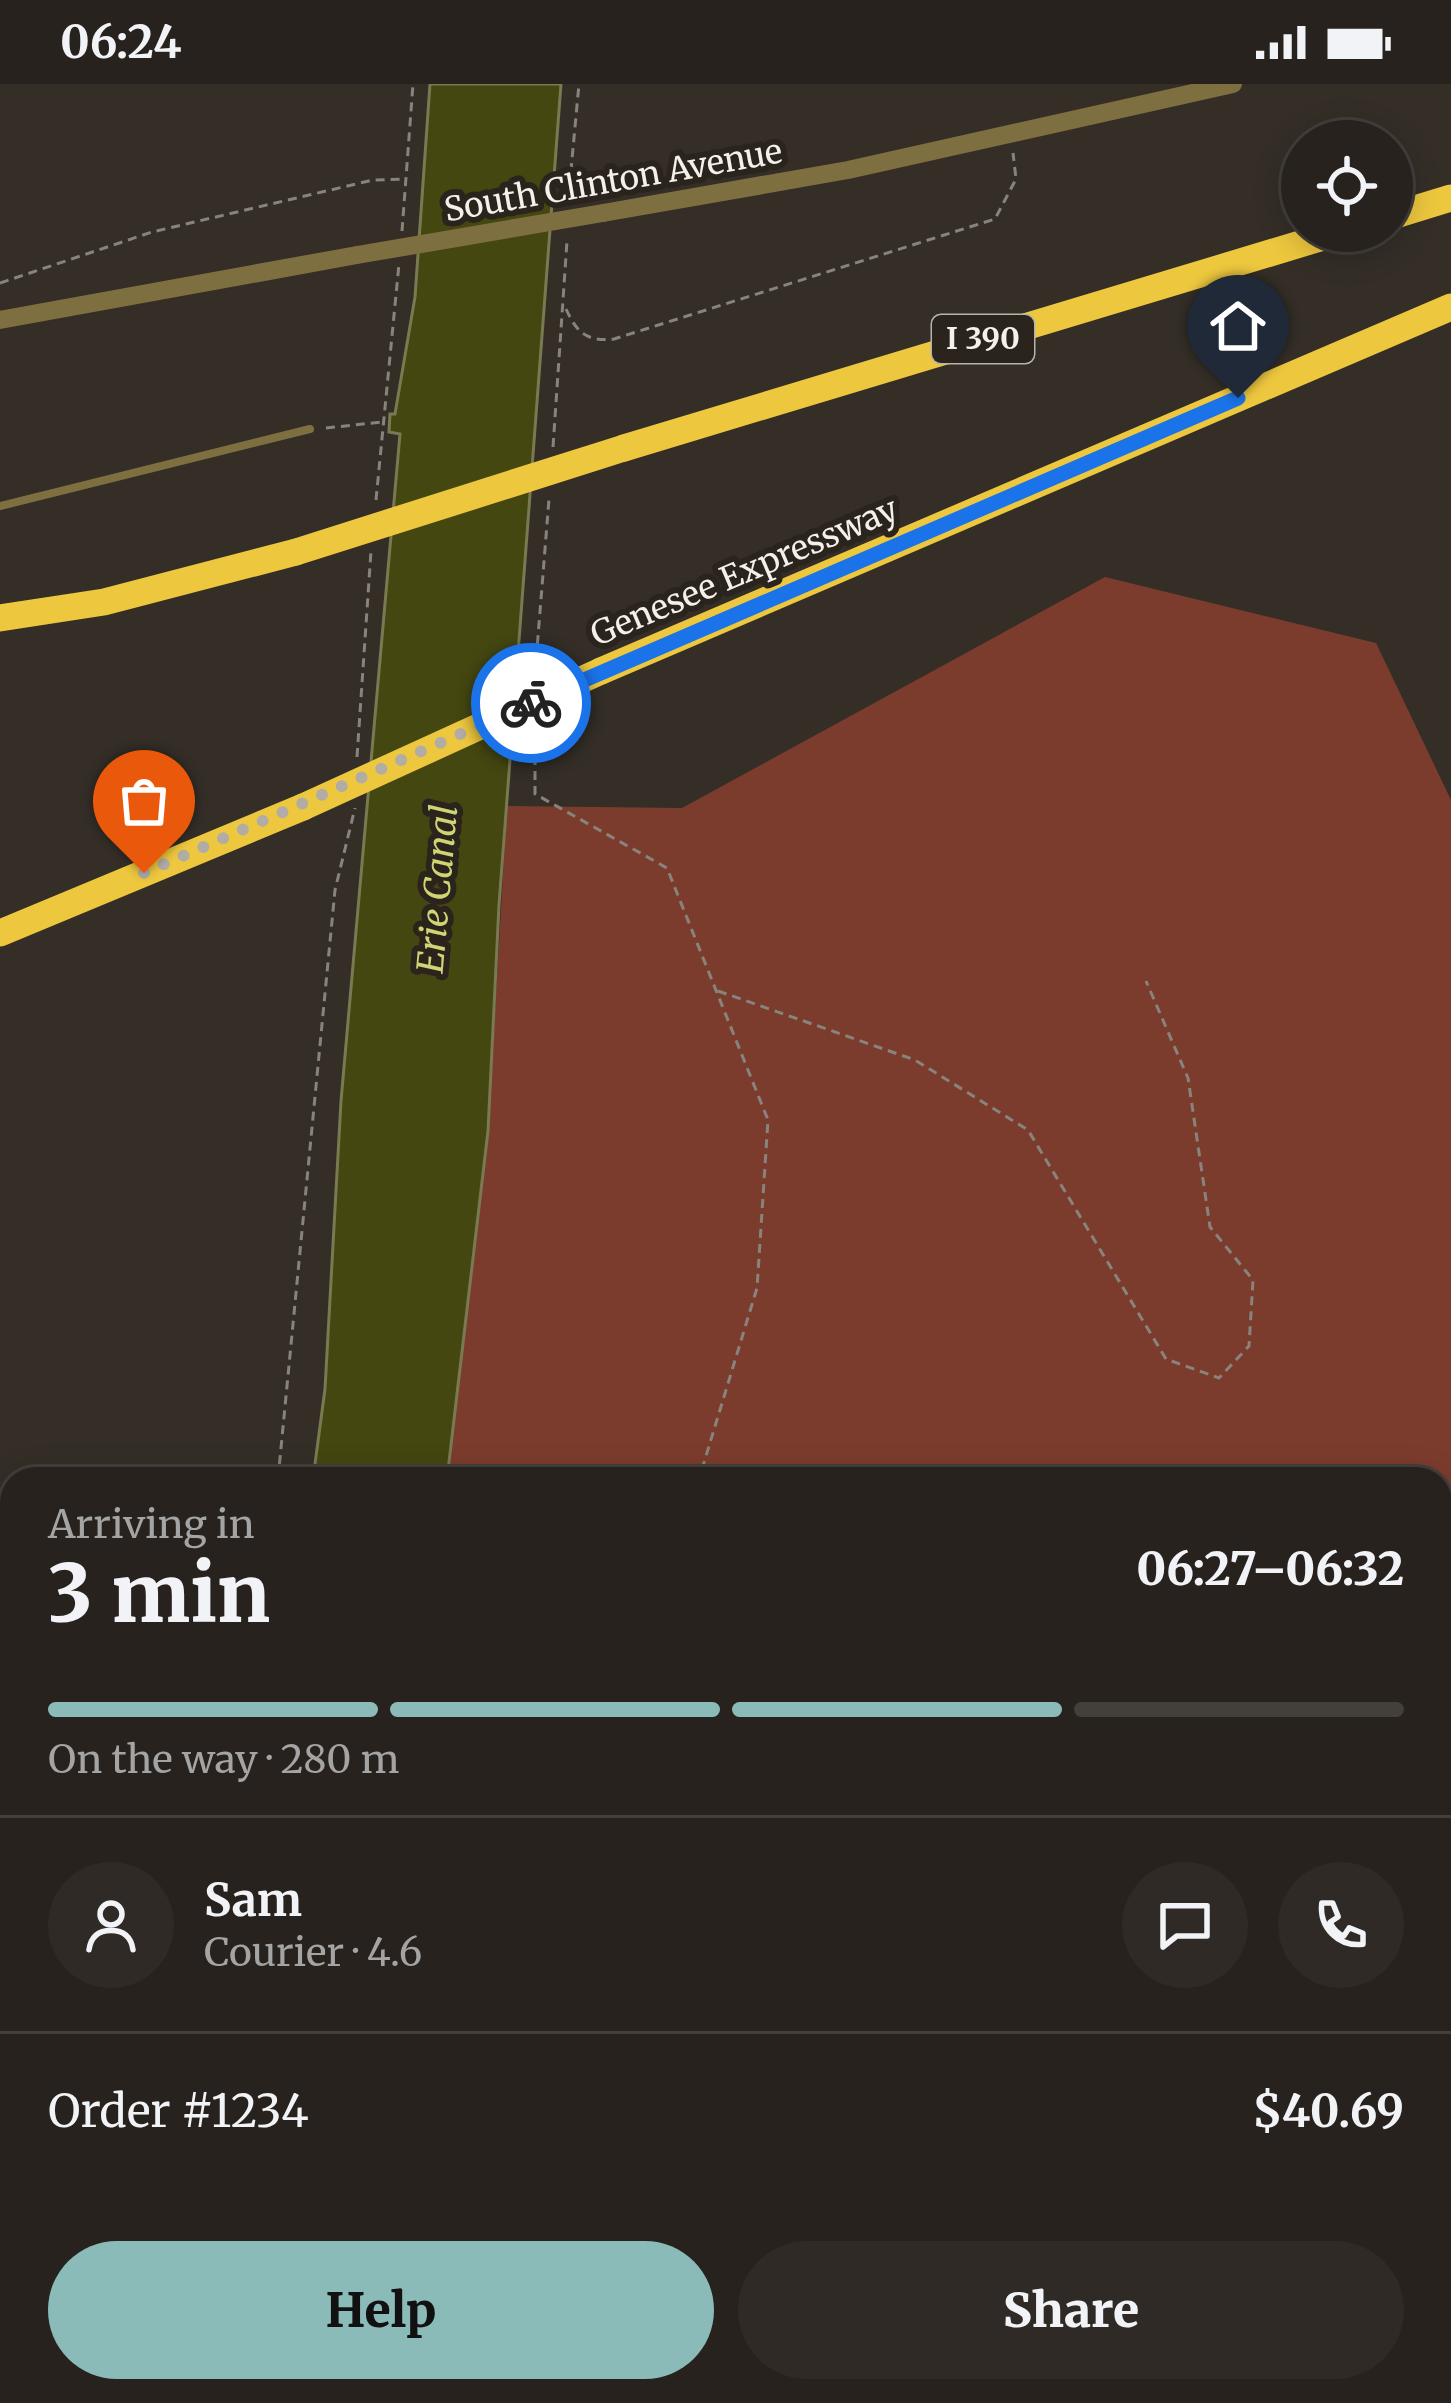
<!DOCTYPE html>
<html lang="en">
<head>
<meta charset="utf-8">
<style>
	:root { --surface:#27221d; --page:#2f2a26; --text:#f1f3f6; --muted:#a4a4a4; --line:#433f3b; --accent:#8bbbb9 }
	body { margin:0; font-family:Merriweather,serif; background:var(--page); color:var(--text); height:100vh; display:flex; flex-direction:column; font-size:45px; white-space:nowrap }
	* { box-sizing:border-box; margin:0 }
	p { font-size:39px; color:var(--muted) }
	.icon { flex:none; width:66px; height:66px; fill:none; stroke:currentColor; stroke-width:2; stroke-linecap:round; stroke-linejoin:round }
	.map { position:relative; flex:1; overflow:hidden }
	.side { position:absolute; left:0px; top:1383px; width:1452px; height:936px; display:flex; flex-direction:column; background:var(--surface); border-radius:36px 36px 0 0; box-shadow:0 6px 30px #0003,0 0 0 3px var(--line) }
	.side>* { flex:none }
	.tools { position:absolute; left:1281px; top:36px; display:grid; gap:24px }
	.tools a { display:grid; place-items:center; width:132px; height:132px; border-radius:50%; background:var(--surface); box-shadow:0 6px 30px #0003,0 0 0 3px var(--line); font-size:60px }
	.pin { position:absolute; display:grid; place-items:center; width:102px; height:102px; color:#fff; margin:-123px -51px; border-radius:50% 50% 50% 0; rotate:-45deg; box-shadow:0 0 12px #0007 }
	.pin .icon { rotate:45deg }
	.courier { position:absolute; display:grid; place-items:center; width:120px; height:120px; margin:-60px; border:9px solid #1a73e8; border-radius:50%; background:#fff; color:#222; box-shadow:0 3px 15px #0007 }
	.overview em { font-style:normal; font-weight:800 }
	.overview div { display:flex; flex-direction:column-reverse }
	.overview { display:flex; align-items:center; justify-content:space-between; height:204px; padding:0 48px }
	h1 { font-size:78px; font-weight:800; line-height:90px }
	.bar { display:grid; grid-template-columns:repeat(4,1fr); gap:18px 12px; align-content:center; height:144px; padding:0 48px }
	.bar i { height:15px; border-radius:9px; background:var(--line) }
	.bar .active { background:var(--accent) }
	.bar p { grid-column:span 4 }
	.line { display:flex; align-items:center; gap:30px; padding:0 48px; border-top:3px solid var(--line) }
	.line div { flex:1 }
	.round { display:grid; place-items:center; flex:none; width:126px; height:126px; border-radius:63px; background:var(--page) }
	.action { display:flex; gap:24px; margin-top:auto; padding:24px 48px }
	.action a { flex:1; height:138px; border-radius:72px; background:var(--accent); color:#111; font-size:48px; font-weight:800; line-height:138px; text-align:center }
	.action a+a { background:var(--page); color:var(--text) }
	.status { display:flex; justify-content:space-between; align-items:center; height:84px; padding:0 60px; background:var(--surface); direction:ltr }
	.status svg { height:33px; fill:currentColor }
	.map>svg:first-child { display:block }
</style>
</head>
<body>
<div class="status"><b>06:24</b><svg viewBox="0 0 49 12"><path d="M0 12V9h3v3zM5 12V6h3v6zM10 12V3h3v9zM15 12V0h3v12zM26 1h20v11H26zM47 4h2v5h-2z"/></svg></div>
<div class="map">
<svg width="1451" height="2319" viewBox="0 0 1451 2319">
	<rect width="100%" height="100%" fill="#342e27"/>
	<path fill="#3d3427" d="M 1451,1415 L 1451,2319 L 918,2319 L 914,2307 L 1440,2307 L 1440,1419 Z"/>
	<g fill="#7c3c2d">
		<path d="M 1105,493 L 1376,559 L 1451,716 L 1451,1415 L 1440,1419 L 1440,1395 L 447,1395 L 488,1047 L 507,722 L 682,724 Z"/>
		<path d="M 377,2307 L 914,2307 L 918,2319 L 376,2319 Z"/>
	</g>
	<g fill="#454711" stroke="#7a7a52" stroke-width="3">
		<path d="M 430,0 L 561,0 L 499,821 L 488,1047 L 447,1395 L 313,1395 L 325,1305 L 341,1017 L 400,350 L 389,348 L 390,330 L 395,330 L 415,213 Z"/>
		<path d="M 1451,1495 L 1451,2003 L 1440,2009 L 1440,1499 Z"/>
		<path d="M 255,2307 L 377,2307 L 376,2319 L 255,2319 Z"/>
	</g>
	<g fill="none" stroke-linecap="round" stroke-linejoin="round">
		<g stroke="#88837d" stroke-width="3" stroke-dasharray="9 6" stroke-linecap="butt">
			<path d="M 568,118 L 579,0"/>
			<path d="M 402,147 L 413,0"/>
			<path d="M 0,199 L 152,148 L 373,96 L 405,95"/>
			<path d="M 566,225 C 577,249 587,258 614,255 L 995,135 L 1016,95 L 1013,69"/>
			<path d="M 326,344 L 382,338"/>
			<path d="M 553,363 L 567,157"/>
			<path d="M 376,416 L 399,180"/>
			<path d="M 535,590 L 549,415"/>
			<path d="M 535,642 L 535,710 L 667,784 L 768,1036 L 757,1204 L 699,1395"/>
			<path d="M 357,673 L 371,467"/>
			<path d="M 718,907 L 915,976 L 1028,1046 L 1166,1275 L 1219,1294 L 1249,1262 L 1253,1196 L 1210,1143 L 1188,994 L 1146,897"/>
			<path d="M 278,1395 L 335,806 L 355,724"/>
			<path d="M 1440,2138 L 1451,2135"/>
			<path d="M 204,2307 L 204,2319"/>
		</g>
		<g stroke="#7e6f40" stroke-width="8">
			<path d="M 0,422 L 310,345"/>
			<path d="M 1440,2181 L 1451,2207"/>
			<path d="M 1440,2283 L 1451,2273"/>
			<path d="M 996,2319 L 1026,2307"/>
			<path d="M 1140,2319 L 1168,2308"/>
			<path d="M 1382,2319 L 1401,2307"/>
		</g>
		<g stroke="#7e6f40" stroke-width="15">
			<path d="M 1440,1452 L 1451,1449"/>
			<path d="M 943,2307 L 948,2319"/>
		</g>
		<g stroke="#7e6f40" stroke-width="18">
			<path d="M 603,129 L 848,86 L 1233,0"/>
			<path d="M 0,236 L 357,171"/>
		</g>
		<g stroke="#edc73e" stroke-width="27">
			<path d="M 1392,132 L 1451,114"/>
			<path d="M 624,364 L 1343,147"/>
			<path d="M 0,534 L 104,518 L 296,468"/>
			<path d="M 601,587 L 1451,223"/>
			<path d="M 0,849 L 303,723"/>
		</g>
		<path stroke="#7e6f40" stroke-width="18" d="M 357,171 L 603,129"/>
		<g stroke="#edc73e" stroke-width="27">
			<path d="M 296,468 L 624,364"/>
			<path d="M 303,723 L 601,587"/>
		</g>
	</g>
	<g fill="none" stroke-linecap="round" stroke-linejoin="round">
		<path stroke="#b1aca6" stroke-width="12" stroke-dasharray="0 21.6" d="M 144,789 L 531,619"/>
		<path stroke="#1a73e8" stroke-width="15" d="M 531,619 L 1238,314"/>
	</g>
	<g text-anchor="middle" stroke-width="12" stroke-linejoin="round" paint-order="stroke">
		<rect fill="#2a241d" stroke="#b7b3ad" stroke-width="3" x="932" y="231" width="102" height="48" rx="9"/>
		<g font-size="30" font-weight="bold" fill="#f4f0eb">
			<text x="983" y="265">I 390</text>
		</g>
		<g font-size="33" fill="#f4f0eb" stroke="#2a241d">
			<text transform="translate(613 96) rotate(-10)" y="12">South Clinton Avenue</text>
			<text transform="translate(744 487) rotate(-23)" y="12">Genesee Expressway</text>
		</g>
		<g font-size="36" font-style="italic" fill="#ced572" stroke="#2a241d">
			<text transform="translate(437 805) rotate(-85)" y="13">Erie Canal</text>
		</g>
	</g>
</svg>
<div class="tools">
<a><svg class="icon" aria-label="locate" viewBox="0 0 24 24"><circle cx="12" cy="12" r="6"/><path d="M12 2v4M12 18v4M2 12h4M18 12h4"/></svg></a>
</div>
<div class="pin" style="left:144px;top:789px;background:#ea580c"><svg class="icon" aria-label="bag" viewBox="0 0 24 24"><path d="M5 8h14l-1 12H6zM9 8a3 3 0 0 1 6 0"/></svg></div>
<div class="pin" style="left:1238px;top:314px;background:#1f2937"><svg class="icon" aria-label="home" viewBox="0 0 24 24"><path d="M3 11l9-7 9 7M6 9v11h12V9"/></svg></div>
<div class="courier" style="left:531px;top:619px"><svg class="icon" aria-label="bike" viewBox="0 0 24 24"><circle cx="6" cy="16" r="4"/><circle cx="18" cy="16" r="4"/><path d="M6 16l4-8h5l3 8M10 8l3 8H6M13 5h3"/></svg></div>
<section class="side">
<div class="overview"><div><h1>3 min</h1><p>Arriving in</p></div><em>06:27–06:32</em></div>
<div class="bar"><i class="active"></i><i class="active"></i><i class="active"></i><i></i><p>On the way · 280 m</p></div>
<div class="line" style="height:216px"><a class="round"><svg class="icon" aria-label="person" viewBox="0 0 24 24"><circle cx="12" cy="8" r="4"/><path d="M4 21q1-7 8-7t8 7"/></svg></a><div><b>Sam</b><p>Courier · 4.6</p></div><a class="round"><svg class="icon" aria-label="chat" viewBox="0 0 24 24"><path d="M4 5h16v11H9l-5 4z"/></svg></a><a class="round"><svg class="icon" aria-label="phone" viewBox="0 0 24 24"><path d="M5 4h4l2 5-3 2q2 4 5 5l2-3 5 2v4C11 20 4 13 5 4z"/></svg></a></div>
<div class="line" style="height:156px"><div>Order #1234</div><b>$40.69</b></div>
<div class="action"><a>Help</a><a>Share</a></div>
</section>
</div>
</body>
</html>
